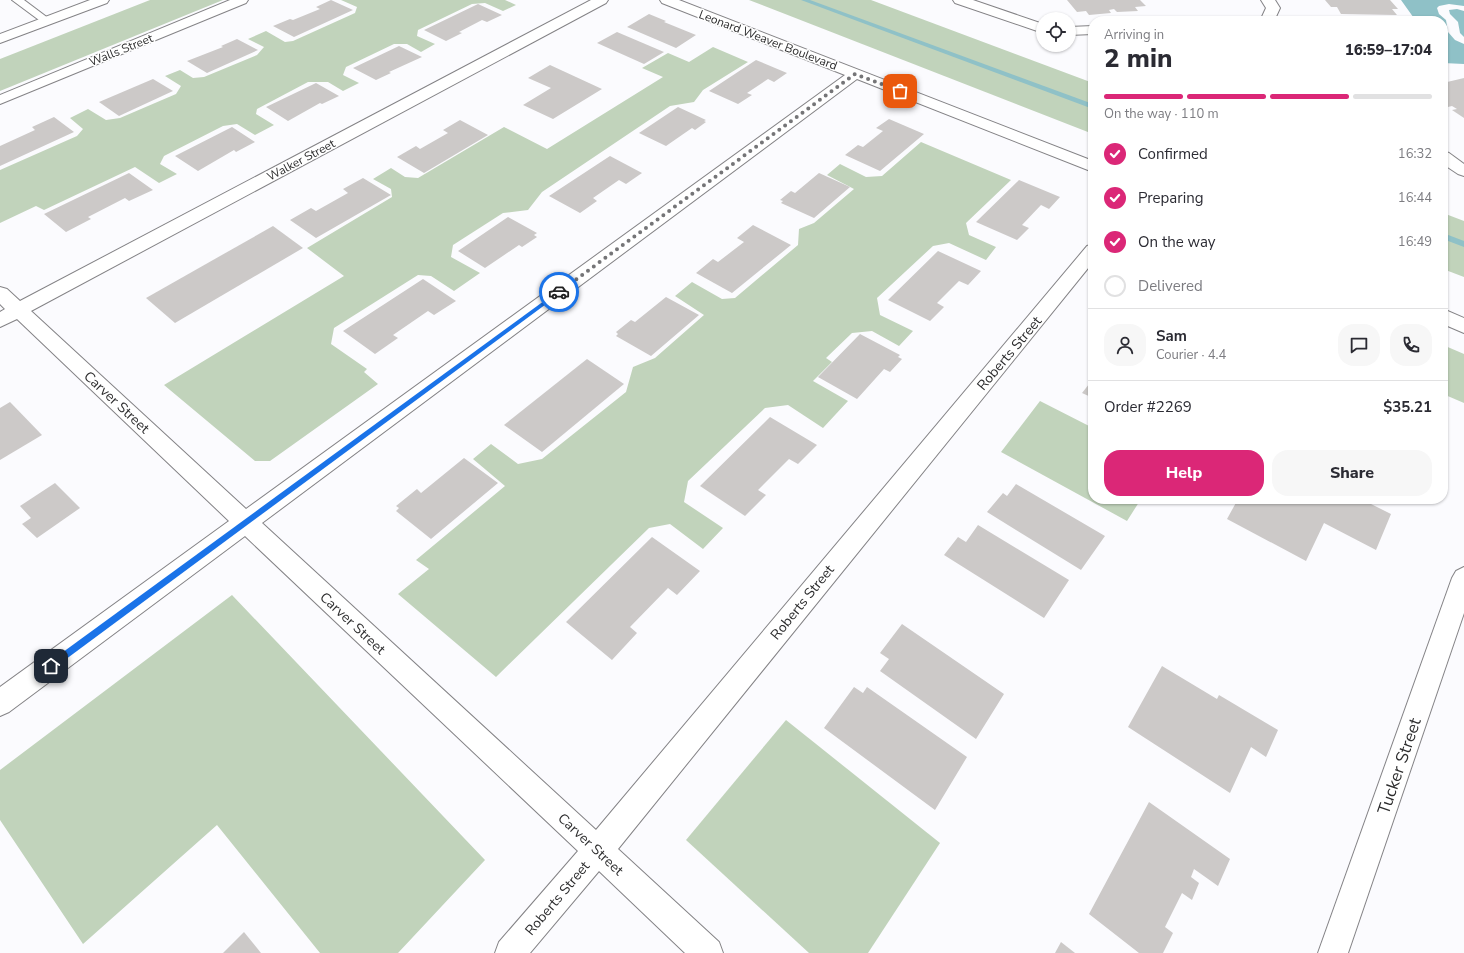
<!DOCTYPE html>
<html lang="en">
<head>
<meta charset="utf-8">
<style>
	:root { --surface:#fff; --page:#f7f7f7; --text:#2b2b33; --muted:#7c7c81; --line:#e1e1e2; --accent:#db2777 }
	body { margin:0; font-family:"Nunito Sans",sans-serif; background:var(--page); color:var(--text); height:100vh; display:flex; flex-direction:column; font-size:15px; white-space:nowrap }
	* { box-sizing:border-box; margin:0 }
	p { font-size:13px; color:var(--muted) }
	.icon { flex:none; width:22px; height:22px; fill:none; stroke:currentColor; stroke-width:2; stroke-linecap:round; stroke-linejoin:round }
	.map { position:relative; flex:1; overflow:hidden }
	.side { position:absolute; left:1088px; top:16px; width:360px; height:488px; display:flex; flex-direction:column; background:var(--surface); border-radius:16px; box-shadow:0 1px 3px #0004 }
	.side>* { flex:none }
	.fabs { position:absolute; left:1036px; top:12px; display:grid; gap:8px }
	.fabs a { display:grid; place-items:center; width:40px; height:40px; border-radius:50%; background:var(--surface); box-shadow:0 1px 3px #0004; font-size:20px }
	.pin { position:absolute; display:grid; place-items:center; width:34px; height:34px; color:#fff; margin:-17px; border-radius:8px; box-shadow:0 2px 6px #0006 }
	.courier { position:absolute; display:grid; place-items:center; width:40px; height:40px; margin:-20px; border:3px solid #1a73e8; border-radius:50%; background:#fff; color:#222; box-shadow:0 1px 5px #0007 }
	.headline em { font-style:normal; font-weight:800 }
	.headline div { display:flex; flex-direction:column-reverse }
	.headline { display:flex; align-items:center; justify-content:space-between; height:68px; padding:0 16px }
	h1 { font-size:26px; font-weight:800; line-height:30px }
	.bar { display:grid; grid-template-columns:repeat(4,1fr); gap:6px 4px; align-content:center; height:48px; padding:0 16px }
	.bar i { height:5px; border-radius:3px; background:var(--line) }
	.bar .active { background:var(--accent) }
	.bar p { grid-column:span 4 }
	.line { display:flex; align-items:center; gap:10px; padding:0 16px; border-top:1px solid var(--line) }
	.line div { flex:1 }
	.round { display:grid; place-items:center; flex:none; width:42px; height:42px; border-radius:16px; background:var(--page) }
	ol { padding:0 16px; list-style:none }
	li { display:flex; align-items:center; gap:12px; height:44px }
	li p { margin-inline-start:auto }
	li .icon { padding:4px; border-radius:50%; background:var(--accent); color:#fff; stroke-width:4 }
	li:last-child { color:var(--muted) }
	li i { width:22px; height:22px; border:2px solid var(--line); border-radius:50% }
	.button { display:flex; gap:8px; margin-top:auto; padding:8px 16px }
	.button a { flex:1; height:46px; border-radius:16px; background:var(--accent); color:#fff; font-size:16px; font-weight:800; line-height:46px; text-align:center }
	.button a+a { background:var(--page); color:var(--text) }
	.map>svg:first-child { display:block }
</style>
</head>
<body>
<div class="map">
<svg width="1464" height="953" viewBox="0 0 1464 953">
	<rect width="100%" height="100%" fill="#fbfbfe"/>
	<g fill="#c1d3bb">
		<path d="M 150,0 L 223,0 L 0,91 L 0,59 Z"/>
		<path d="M 341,0 L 505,0 L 516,5 L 503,11 L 485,3 L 472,4 L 418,30 L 417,36 L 435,44 L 421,52 L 407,44 L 394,44 L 346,67 L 343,75 L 359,83 L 343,91 L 328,82 L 308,82 L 257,109 L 256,114 L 274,125 L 255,135 L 237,124 L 223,126 L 164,156 L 160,164 L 177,174 L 159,183 L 135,167 L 44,210 L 36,206 L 0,223 L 0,170 L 77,136 L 83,129 L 70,118 L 88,109 L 106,120 L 120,118 L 176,94 L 181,86 L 165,76 L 180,70 L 193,78 L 204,77 L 257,55 L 264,47 L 248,39 L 266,31 L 285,42 L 293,41 L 355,13 L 357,7 Z"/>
		<path d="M 749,0 L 871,0 L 1093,83 L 1093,134 Z"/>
		<path d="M 713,47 L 748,62 L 703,90 L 694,102 L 670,106 L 542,192 L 528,210 L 503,213 L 453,245 L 451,257 L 480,273 L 454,291 L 431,276 L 418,275 L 334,328 L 331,344 L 367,369 L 364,372 L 378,384 L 270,461 L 255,461 L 164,385 L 344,276 L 307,248 L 392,197 L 391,189 L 373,179 L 391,168 L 405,177 L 418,178 L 504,127 L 547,149 L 663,77 L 642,68 L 668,53 L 689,62 Z"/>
		<path d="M 921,142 L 1011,180 L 966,223 L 969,235 L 996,247 L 986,260 L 949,243 L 933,246 L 877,298 L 880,315 L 913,331 L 899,346 L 872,331 L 852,333 L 826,358 L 832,362 L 813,381 L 848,401 L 823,428 L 788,405 L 765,408 L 688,481 L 684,502 L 723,528 L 703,549 L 670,524 L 649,528 L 496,677 L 398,594 L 429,569 L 416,560 L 505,486 L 473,459 L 491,444 L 518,464 L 542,459 L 626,392 L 633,367 L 655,358 L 704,315 L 675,296 L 692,282 L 722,299 L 735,298 L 798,245 L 799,229 L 814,223 L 854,189 L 827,175 L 840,164 L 866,177 L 882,176 Z"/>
		<path d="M 1443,213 L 1464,221 L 1464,277 L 1443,269 Z"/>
		<path d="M 1443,345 L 1464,354 L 1464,403 L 1443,394 Z"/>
		<path d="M 1040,401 L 1093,428 L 1093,499 L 1141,499 L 1127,521 L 1001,452 Z"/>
		<path d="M 232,595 L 485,860 L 398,953 L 320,953 L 217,825 L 83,944 L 0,820 L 0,770 Z"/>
		<path d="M 786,720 L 940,843 L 868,953 L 809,953 L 686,840 Z"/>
	</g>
	<g fill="#8fc1c7">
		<path d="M 1401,0 L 1464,0 L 1464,6 L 1449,4 L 1439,6 L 1437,8 L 1439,14 L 1446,20 L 1448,32 L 1455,40 L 1464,44 L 1464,64 L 1443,63 L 1443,21 L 1416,21 Z"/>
		<path d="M 1457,9 L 1464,11 L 1464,37 L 1460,33 L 1458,22 L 1450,14 L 1449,10 Z"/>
	</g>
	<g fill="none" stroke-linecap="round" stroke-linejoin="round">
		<g fill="#8fc1c7" fill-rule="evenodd">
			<path d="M 801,0 L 810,0 L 1093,104 L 1093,109 Z"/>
			<path d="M 1443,233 L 1464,241 L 1464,247 L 1443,239 Z"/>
		</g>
	</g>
	<g fill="#ccc9c8">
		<path d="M 331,0 L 353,10 L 294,37 L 273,26 L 290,19 L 293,20 L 320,9 L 316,7 Z"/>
		<path d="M 1067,0 L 1140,0 L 1146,6 L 1135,7 L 1138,11 L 1117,12 L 1114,9 L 1109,10 L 1111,13 L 1089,15 L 1086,11 L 1077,12 Z"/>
		<path d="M 1325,0 L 1390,0 L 1398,9 L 1392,9 L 1397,15 L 1341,14 L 1337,7 L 1331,7 Z"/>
		<path d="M 478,4 L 502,15 L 487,22 L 482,20 L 459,32 L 462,33 L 446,41 L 424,30 Z"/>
		<path d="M 649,14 L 666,21 L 664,22 L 696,35 L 676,48 L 627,27 Z"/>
		<path d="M 617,32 L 664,52 L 644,64 L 597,43 Z"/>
		<path d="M 237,39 L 258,50 L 207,73 L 187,61 L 223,47 L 221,46 Z"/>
		<path d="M 399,46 L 422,57 L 389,72 L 391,73 L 376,80 L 353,68 Z"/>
		<path d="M 756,60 L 787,73 L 774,82 L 768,79 L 747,93 L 752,95 L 738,104 L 709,91 Z"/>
		<path d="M 550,65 L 602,89 L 553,119 L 523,105 L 551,88 L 528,78 Z"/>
		<path d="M 1464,78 L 1464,118 L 1452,110 L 1457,109 L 1452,106 L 1448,107 L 1443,104 L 1443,83 Z"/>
		<path d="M 153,79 L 173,91 L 119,116 L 99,102 Z"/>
		<path d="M 316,83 L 339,96 L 322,104 L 320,103 L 288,121 L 266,107 Z"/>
		<path d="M 678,107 L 706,120 L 704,121 L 706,122 L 695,130 L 692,128 L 666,146 L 639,133 Z"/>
		<path d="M 54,117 L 74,132 L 0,166 L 0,146 L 35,130 L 32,127 Z"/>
		<path d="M 889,119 L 924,134 L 880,171 L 845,155 L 858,145 L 863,147 L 883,131 L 876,128 Z"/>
		<path d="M 460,120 L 488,135 L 424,173 L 397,157 L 416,146 L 420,149 L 448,133 L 443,130 Z"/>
		<path d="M 232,127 L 255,142 L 236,152 L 234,150 L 198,171 L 175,156 Z"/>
		<path d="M 610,156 L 642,173 L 626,184 L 619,180 L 593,198 L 597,201 L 580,213 L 549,196 Z"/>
		<path d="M 129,173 L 153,190 L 129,201 L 125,198 L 88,217 L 91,219 L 66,232 L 44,214 Z"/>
		<path d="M 819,173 L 850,187 L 814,218 L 781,203 L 783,201 L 780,200 L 791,191 L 795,193 Z"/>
		<path d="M 363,178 L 391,195 L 316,238 L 290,220 L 311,208 L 316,211 L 348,193 L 343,189 Z"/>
		<path d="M 1019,180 L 1060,197 L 1049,209 L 1041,205 L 1022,225 L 1029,228 L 1017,240 L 976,222 Z"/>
		<path d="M 508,217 L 537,233 L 534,235 L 537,237 L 522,247 L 519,245 L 485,268 L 458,251 Z"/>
		<path d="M 753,225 L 791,245 L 732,293 L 696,273 L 713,259 L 718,262 L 744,242 L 737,238 Z"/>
		<path d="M 273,226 L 303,248 L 175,323 L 146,298 Z"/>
		<path d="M 938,251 L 981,271 L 968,285 L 959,281 L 937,303 L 944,307 L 930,321 L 888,300 Z"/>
		<path d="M 423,279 L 456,301 L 434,315 L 428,311 L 393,335 L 398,338 L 375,354 L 343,331 Z"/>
		<path d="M 666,297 L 699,315 L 651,356 L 616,336 L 618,334 L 616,332 L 631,320 L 635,322 Z"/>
		<path d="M 860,334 L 900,355 L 898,357 L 902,359 L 890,372 L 884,369 L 857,399 L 818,377 Z"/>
		<path d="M 587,359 L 624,384 L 542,452 L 504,425 Z"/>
		<path d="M 1093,379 L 1093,398 L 1082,393 Z"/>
		<path d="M 10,402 L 42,435 L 0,460 L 0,408 Z"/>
		<path d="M 770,417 L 817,445 L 798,464 L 789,459 L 758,490 L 766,495 L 745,516 L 700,486 Z"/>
		<path d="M 464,458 L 498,483 L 431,539 L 396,511 L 399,508 L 396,506 L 417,489 L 421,493 Z"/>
		<path d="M 55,483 L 80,508 L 37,538 L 22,524 L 31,518 L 20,506 Z"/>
		<path d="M 1016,484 L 1105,536 L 1081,570 L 987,512 L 1003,493 L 1007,496 Z"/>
		<path d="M 1238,499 L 1361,499 L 1391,514 L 1376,550 L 1324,523 L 1306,561 L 1227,519 Z"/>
		<path d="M 978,525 L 1069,580 L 1044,618 L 944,555 L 958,537 L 966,542 Z"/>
		<path d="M 652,537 L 700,571 L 677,595 L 668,588 L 630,627 L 637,633 L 612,660 L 566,622 Z"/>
		<path d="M 902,624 L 1004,694 L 976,739 L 880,671 L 889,659 L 880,653 Z"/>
		<path d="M 1162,666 L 1217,699 L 1219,695 L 1278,730 L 1266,757 L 1251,747 L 1230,793 L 1128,727 Z"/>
		<path d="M 854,687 L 863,693 L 867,687 L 967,757 L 935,810 L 824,728 Z"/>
		<path d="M 1149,802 L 1230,859 L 1218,886 L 1194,869 L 1191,877 L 1199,883 L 1192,900 L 1182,893 L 1165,927 L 1173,933 L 1163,953 L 1139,953 L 1089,914 Z"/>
		<path d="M 244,932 L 261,953 L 223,953 Z"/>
		<path d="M 1061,942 L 1075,953 L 1055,953 Z"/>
	</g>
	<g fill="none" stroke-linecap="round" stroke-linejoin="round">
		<g stroke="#848386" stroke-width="2">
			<path id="service" d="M 12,0 L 24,0 L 52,21 L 51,23 L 43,23 Z"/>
		</g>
		<g stroke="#848386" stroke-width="2">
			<g id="minor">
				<path d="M 230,0 L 248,0 L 246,3 L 0,104 L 0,95 Z"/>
				<path d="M 591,0 L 608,0 L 606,3 L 31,311 L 246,509 L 845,75 L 662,3 L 660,0 L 679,0 L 1093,161 L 1093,172 L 857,79 L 262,523 L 596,830 L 1087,246 L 1093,244 L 1093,262 L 618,849 L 719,942 L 723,953 L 685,953 L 599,871 L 530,953 L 495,953 L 499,942 L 578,851 L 245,536 L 9,712 L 0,716 L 0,687 L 229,521 L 17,319 L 0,327 L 0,312 L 5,309 L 0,304 L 0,287 L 7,289 L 20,301 Z"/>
				<path d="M 953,0 L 973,0 L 1043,24 L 1043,33 L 955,3 Z"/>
				<path d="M 1261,0 L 1275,0 L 1280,8 L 1274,21 L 1260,21 L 1266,8 Z"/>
				<path d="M 1093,26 L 1093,34 L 1069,35 L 1069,27 Z"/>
				<path d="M 1443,151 L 1449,153 L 1464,164 L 1464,176 L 1458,174 L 1443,164 Z"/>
				<path d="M 1443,309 L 1464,318 L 1464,333 L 1443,324 Z"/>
				<path d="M 1464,567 L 1464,613 L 1348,953 L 1318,953 L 1452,578 L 1456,571 Z"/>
			</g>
		</g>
		<g stroke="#848386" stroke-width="2">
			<path id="tertiary" d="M 90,0 L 109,0 L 107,3 L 0,43 L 0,34 Z"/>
		</g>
		<use href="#service" fill="#fff" fill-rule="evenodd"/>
		<use href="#minor" fill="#fff" fill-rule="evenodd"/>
		<use href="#tertiary" fill="#fff" fill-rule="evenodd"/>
	</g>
	<path fill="#1a73e8" d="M 559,290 L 561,291 L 561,293 L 54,668 L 48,668 L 48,663 Z"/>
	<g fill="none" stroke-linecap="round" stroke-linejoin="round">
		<path stroke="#757577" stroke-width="4" stroke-dasharray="0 7.2" d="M 559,292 L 855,74 L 900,91"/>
	</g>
	<g text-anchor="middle" stroke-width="3" stroke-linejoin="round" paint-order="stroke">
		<g font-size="12" fill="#2d2d2e" stroke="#fff">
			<text transform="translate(768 40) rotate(21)" y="4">Leonard Weaver Boulevard</text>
			<text transform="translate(121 50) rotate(-22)" y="4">Walls Street</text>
			<text transform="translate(301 160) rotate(-28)" y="4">Walker Street</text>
		</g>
		<g font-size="14" fill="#2d2d2e" stroke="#fff">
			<text transform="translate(1009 353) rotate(-50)" y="5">Roberts Street</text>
			<text transform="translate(117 402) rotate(43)" y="5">Carver Street</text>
			<text transform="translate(802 602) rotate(-51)" y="5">Roberts Street</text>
			<text transform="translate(353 623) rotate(43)" y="5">Carver Street</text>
			<text transform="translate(591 844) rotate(43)" y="5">Carver Street</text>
			<text transform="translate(557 898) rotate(-50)" y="5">Roberts Street</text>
		</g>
		<g font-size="17" fill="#2d2d2e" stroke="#fff">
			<text transform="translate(1399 766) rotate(-71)" y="6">Tucker Street</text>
		</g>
	</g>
</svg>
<div class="fabs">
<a><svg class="icon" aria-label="locate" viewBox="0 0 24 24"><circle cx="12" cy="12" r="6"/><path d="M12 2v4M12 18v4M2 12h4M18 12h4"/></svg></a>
</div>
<div class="pin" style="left:900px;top:91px;background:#ea580c"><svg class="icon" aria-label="bag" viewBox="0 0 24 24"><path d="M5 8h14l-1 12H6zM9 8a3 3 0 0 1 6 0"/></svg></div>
<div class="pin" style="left:51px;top:666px;background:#1f2937"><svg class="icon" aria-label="home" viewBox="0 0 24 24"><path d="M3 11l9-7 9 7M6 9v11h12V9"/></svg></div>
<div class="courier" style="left:559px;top:292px"><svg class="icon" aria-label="car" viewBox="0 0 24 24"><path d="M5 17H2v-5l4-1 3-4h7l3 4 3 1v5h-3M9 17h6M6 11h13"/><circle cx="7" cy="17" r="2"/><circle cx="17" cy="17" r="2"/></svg></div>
<section class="side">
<div class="headline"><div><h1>2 min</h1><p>Arriving in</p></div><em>16:59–17:04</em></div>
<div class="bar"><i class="active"></i><i class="active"></i><i class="active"></i><i></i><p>On the way · 110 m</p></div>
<ol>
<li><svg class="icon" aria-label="check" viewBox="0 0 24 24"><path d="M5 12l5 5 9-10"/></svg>Confirmed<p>16:32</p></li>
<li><svg class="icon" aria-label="check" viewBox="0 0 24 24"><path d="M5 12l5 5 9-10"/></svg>Preparing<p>16:44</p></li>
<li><svg class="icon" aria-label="check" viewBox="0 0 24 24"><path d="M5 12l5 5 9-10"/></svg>On the way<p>16:49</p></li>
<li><i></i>Delivered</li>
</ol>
<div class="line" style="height:72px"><a class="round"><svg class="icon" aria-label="person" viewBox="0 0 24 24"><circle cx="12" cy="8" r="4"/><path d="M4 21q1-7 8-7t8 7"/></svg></a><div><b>Sam</b><p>Courier · 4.4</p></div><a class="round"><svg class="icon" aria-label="chat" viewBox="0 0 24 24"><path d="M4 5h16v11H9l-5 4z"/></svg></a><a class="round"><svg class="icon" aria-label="phone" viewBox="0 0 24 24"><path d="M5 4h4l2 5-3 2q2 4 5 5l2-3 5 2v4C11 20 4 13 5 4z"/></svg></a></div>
<div class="line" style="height:52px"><div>Order #2269</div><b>$35.21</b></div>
<div class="button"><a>Help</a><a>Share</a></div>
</section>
</div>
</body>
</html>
